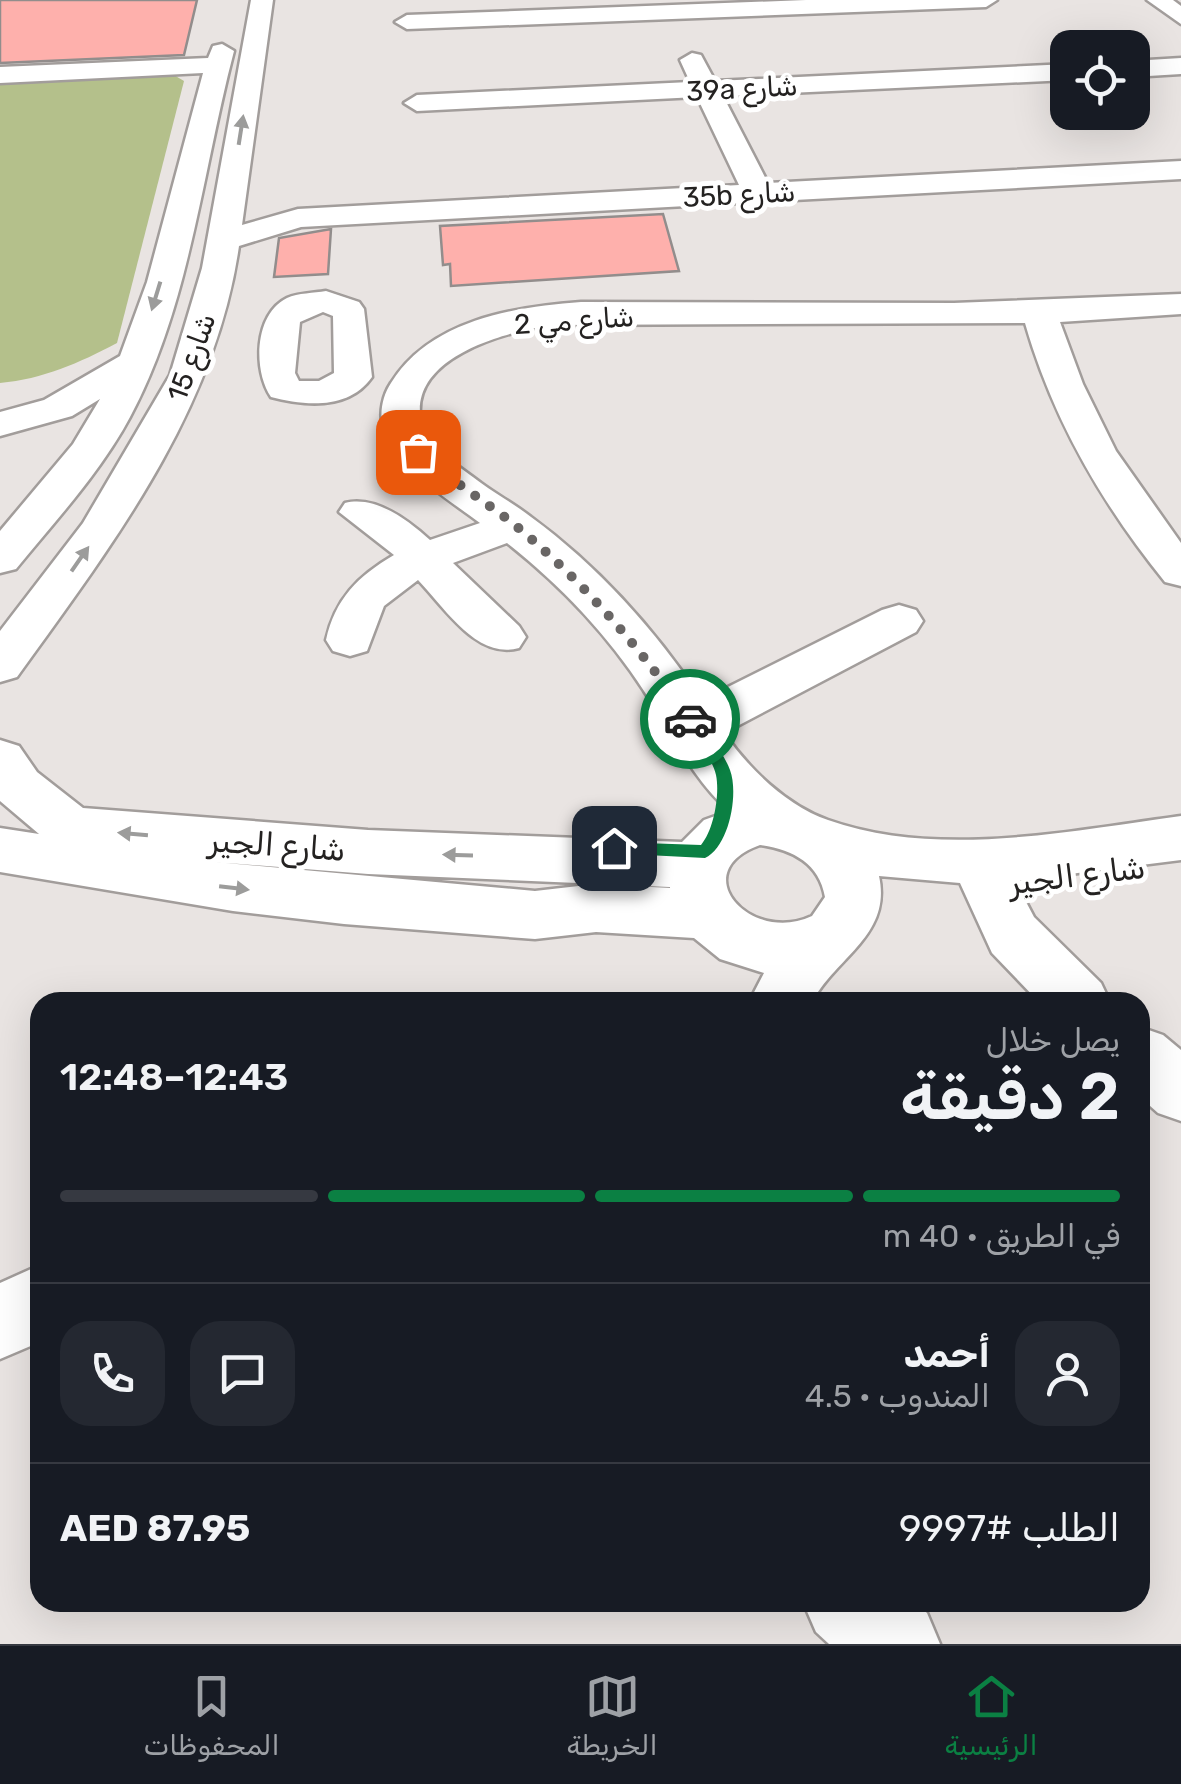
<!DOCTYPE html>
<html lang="ar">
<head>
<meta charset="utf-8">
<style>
	:root { --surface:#171b24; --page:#242831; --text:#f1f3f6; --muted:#9ea1a6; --line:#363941; --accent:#0b8043 }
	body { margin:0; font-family:Rubik,"Noto Sans Arabic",sans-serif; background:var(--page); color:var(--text); direction:rtl; height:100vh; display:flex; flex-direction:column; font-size:38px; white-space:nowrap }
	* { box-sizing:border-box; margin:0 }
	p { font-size:32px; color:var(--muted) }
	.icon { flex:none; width:55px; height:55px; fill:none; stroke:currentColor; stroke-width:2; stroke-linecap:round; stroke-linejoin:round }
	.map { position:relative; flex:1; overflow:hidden; direction:ltr }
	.side { position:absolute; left:30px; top:992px; width:1120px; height:620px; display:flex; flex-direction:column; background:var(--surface); border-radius:30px; box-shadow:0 10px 40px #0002; direction:rtl }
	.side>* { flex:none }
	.tools { position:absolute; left:1050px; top:30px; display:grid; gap:20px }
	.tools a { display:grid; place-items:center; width:100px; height:100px; border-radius:20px; background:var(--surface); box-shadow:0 10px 40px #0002; font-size:50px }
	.pin { position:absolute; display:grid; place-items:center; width:85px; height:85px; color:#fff; margin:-42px; border-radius:20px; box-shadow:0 5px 15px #0006 }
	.courier { position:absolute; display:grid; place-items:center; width:100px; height:100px; margin:-50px; border:8px solid #0b8043; border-radius:50%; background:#fff; color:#222; box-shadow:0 2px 12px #0007 }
	.head em { font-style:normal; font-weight:600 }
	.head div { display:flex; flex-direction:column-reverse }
	.head { display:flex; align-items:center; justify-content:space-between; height:170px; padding:0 30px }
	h1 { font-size:65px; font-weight:600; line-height:75px }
	.bar { display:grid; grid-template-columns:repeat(4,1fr); gap:15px 10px; align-content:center; height:120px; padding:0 30px }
	.bar i { height:12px; border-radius:8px; background:var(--line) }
	.bar .current { background:var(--accent) }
	.bar p { grid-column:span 4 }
	.line { display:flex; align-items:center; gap:25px; padding:0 30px; border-top:2px solid var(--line) }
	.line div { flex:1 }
	.round { display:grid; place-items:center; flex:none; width:105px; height:105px; border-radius:30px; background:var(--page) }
	.dock { display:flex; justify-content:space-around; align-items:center; height:140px; border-top:2px solid var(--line); background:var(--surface); font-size:28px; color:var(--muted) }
	.dock a { display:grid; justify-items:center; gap:5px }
	.dock .current { color:var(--accent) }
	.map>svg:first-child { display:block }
</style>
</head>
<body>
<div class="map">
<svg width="1181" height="1644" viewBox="0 0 1181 1644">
	<rect width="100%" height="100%" fill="#e9e4e2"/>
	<path fill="#b4c08b" d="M 167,71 L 184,81 L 117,343 C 79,363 43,379 0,383 L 0,79 Z"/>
	<g fill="#feb0ac" stroke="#928d8c" stroke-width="2.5">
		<path d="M 0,0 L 197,0 L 184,55 L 0,63 Z"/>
		<path d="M 663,214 L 679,271 L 451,286 L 450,264 L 443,265 L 440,226 Z"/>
		<path d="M 331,229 L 328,274 L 274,277 L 279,238 Z"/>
	</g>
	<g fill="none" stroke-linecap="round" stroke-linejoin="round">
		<g stroke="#a29d9b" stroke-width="5">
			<g id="minor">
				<path d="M 251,0 L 273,0 L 242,225 L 298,209 L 739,185 L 697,97 L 417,111 L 404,103 L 417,95 L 690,82 L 680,60 L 692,53 L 701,55 L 715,81 L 1068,64 L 1068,80 L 723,96 L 768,183 L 1181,161 L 1181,179 L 301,227 L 239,246 C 215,412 112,545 17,677 L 0,682 L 0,631 L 83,523 L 170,375 L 202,268 Z"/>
				<path d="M 806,0 L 997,0 L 986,7 L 407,29 L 395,22 L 407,15 Z"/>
				<path d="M 1147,0 L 1173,0 L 1181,6 L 1181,24 Z"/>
				<path d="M 222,44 L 234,51 C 202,172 190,305 130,417 C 100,473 56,520 16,569 L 0,573 L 0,531 L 73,444 L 100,399 L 72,416 L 0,436 L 0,412 L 44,400 L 120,356 L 147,282 L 203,73 L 0,83 L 0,67 L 208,58 L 213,46 Z"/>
				<path d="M 1181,58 L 1181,74 L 1132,77 L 1132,61 Z"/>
				<path d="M 326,291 L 359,302 L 364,309 L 372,377 C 349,410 305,406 271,397 C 253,371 254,314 287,298 C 298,293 314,293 326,291 ZM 323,312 L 333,316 L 334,373 L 319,381 L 299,381 L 295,373 L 300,322 Z"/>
				<path d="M 1181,294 L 1181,314 L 1060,322 L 1083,384 L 1116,451 L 1181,543 L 1181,586 L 1165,582 C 1102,504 1053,420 1025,323 L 552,325 C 505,332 404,358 422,425 C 429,449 462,468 481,483 C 497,495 516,505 531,517 C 598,566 656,631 702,700 L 882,610 L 899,605 L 916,610 L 923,621 L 916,632 L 724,733 C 749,769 787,806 828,820 C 938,859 1069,831 1181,816 L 1181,860 L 1015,881 L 1034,917 L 1101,983 L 1110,1002 L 1039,1002 L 992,953 L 960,883 L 879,876 C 892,935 836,957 812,1002 L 749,1002 L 764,973 L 720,959 L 694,938 L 596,932 L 535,939 L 344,924 L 233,911 L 0,872 L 0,828 L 39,834 L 0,801 L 0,740 L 19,746 L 37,772 L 83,808 L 368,830 L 682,842 L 704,820 L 729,811 C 692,779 671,731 644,691 C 608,635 559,584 507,543 L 453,563 L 519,626 L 526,637 L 519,648 C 477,660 445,608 418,580 L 384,606 L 367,651 L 350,656 L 333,651 L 326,640 C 335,599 358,576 394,555 L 339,512 L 345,503 C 375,495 408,520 430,540 L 480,523 C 448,499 395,467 383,427 C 379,412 383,395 391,383 C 430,320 513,307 581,302 L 954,303 ZM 760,845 C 793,850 819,863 825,897 L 812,916 C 751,945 684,872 760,845 ZM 215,862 L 368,874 L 670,887 L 670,888 L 596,884 L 535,891 Z"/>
				<path d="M 1140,1027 L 1163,1035 L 1181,1050 L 1181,1121 L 1158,1113 L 1140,1097 Z"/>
				<path d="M 40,1265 L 40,1342 L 0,1359 L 0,1283 Z"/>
				<path d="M 803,1602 L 914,1602 L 927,1613 L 940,1644 L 829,1644 L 816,1632 Z"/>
			</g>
		</g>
		<use href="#minor" fill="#fff" fill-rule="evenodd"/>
	</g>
	<defs><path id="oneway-solid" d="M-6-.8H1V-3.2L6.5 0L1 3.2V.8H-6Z" transform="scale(2.5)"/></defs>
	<g fill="#9c9c9b">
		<use href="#oneway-solid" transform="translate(241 130) rotate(-81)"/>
		<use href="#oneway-solid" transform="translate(156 296) rotate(107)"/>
		<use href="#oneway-solid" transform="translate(80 559) rotate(-55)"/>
		<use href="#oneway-solid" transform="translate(133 834) rotate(-175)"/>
		<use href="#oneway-solid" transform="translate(458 855) rotate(-178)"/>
		<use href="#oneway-solid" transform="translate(234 888) rotate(7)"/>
	</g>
	<path fill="#0b8043" d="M 685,715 L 696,715 C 706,732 723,751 730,770 C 739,794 729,847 705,858 L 608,853 L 608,844 L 614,842 L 701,845 C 714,830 720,794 716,775 C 712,757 692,735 683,719 Z"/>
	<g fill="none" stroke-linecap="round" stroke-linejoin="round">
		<path stroke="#696665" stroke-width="10" stroke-dasharray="0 18" d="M 418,452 C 448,479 484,500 516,526 C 584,582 639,647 690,719"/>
	</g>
	<g text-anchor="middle" stroke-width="10" stroke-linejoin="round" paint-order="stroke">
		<g font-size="28" fill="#242221" stroke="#fff">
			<text transform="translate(742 88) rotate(-3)" y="10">39a شارع</text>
			<text transform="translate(739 194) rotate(-3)" y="10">35b شارع</text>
			<text transform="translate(574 320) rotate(-4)" y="10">شارع مي 2</text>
			<text transform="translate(191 357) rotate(-70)" y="10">شارع 15</text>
		</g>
		<g font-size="32" fill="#242221" stroke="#fff">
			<text transform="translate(277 845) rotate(4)" y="11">شارع الجير</text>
			<text transform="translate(1077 875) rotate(-7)" y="11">شارع الجير</text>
		</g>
	</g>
</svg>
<div class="tools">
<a><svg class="icon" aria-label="locate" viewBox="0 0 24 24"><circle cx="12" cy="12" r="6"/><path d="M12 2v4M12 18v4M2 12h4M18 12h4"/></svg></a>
</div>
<div class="pin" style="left:418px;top:452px;background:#ea580c"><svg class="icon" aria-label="bag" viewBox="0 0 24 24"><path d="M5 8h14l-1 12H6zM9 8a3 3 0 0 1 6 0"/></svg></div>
<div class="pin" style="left:614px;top:848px;background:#1f2937"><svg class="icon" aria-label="home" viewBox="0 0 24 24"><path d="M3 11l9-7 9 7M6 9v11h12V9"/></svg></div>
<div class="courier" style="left:690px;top:719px"><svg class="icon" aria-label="car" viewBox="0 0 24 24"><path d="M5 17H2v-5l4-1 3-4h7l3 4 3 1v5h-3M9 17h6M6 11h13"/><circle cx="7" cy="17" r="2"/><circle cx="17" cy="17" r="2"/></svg></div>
<section class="side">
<div class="head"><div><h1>2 دقيقة</h1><p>يصل خلال</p></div><em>12:43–12:48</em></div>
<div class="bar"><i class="current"></i><i class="current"></i><i class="current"></i><i></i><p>في الطريق · 40 m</p></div>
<div class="line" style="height:180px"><a class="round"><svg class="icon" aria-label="person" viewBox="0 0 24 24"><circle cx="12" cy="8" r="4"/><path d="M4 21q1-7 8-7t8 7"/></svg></a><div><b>أحمد</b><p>المندوب · 4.5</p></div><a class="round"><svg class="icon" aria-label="chat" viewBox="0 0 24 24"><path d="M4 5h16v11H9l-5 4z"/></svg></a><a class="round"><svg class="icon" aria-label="phone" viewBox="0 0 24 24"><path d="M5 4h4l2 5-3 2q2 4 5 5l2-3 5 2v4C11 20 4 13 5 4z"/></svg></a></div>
<div class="line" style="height:130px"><div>الطلب #9997</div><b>AED 87.95</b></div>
</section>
</div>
<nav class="dock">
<a class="current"><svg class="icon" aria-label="home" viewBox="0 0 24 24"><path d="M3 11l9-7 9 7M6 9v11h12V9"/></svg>الرئيسية</a>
<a><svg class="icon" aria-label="map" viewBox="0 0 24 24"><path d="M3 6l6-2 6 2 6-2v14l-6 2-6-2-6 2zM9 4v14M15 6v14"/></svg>الخريطة</a>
<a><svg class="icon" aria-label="saved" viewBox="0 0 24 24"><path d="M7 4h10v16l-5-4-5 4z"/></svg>المحفوظات</a>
</nav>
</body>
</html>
